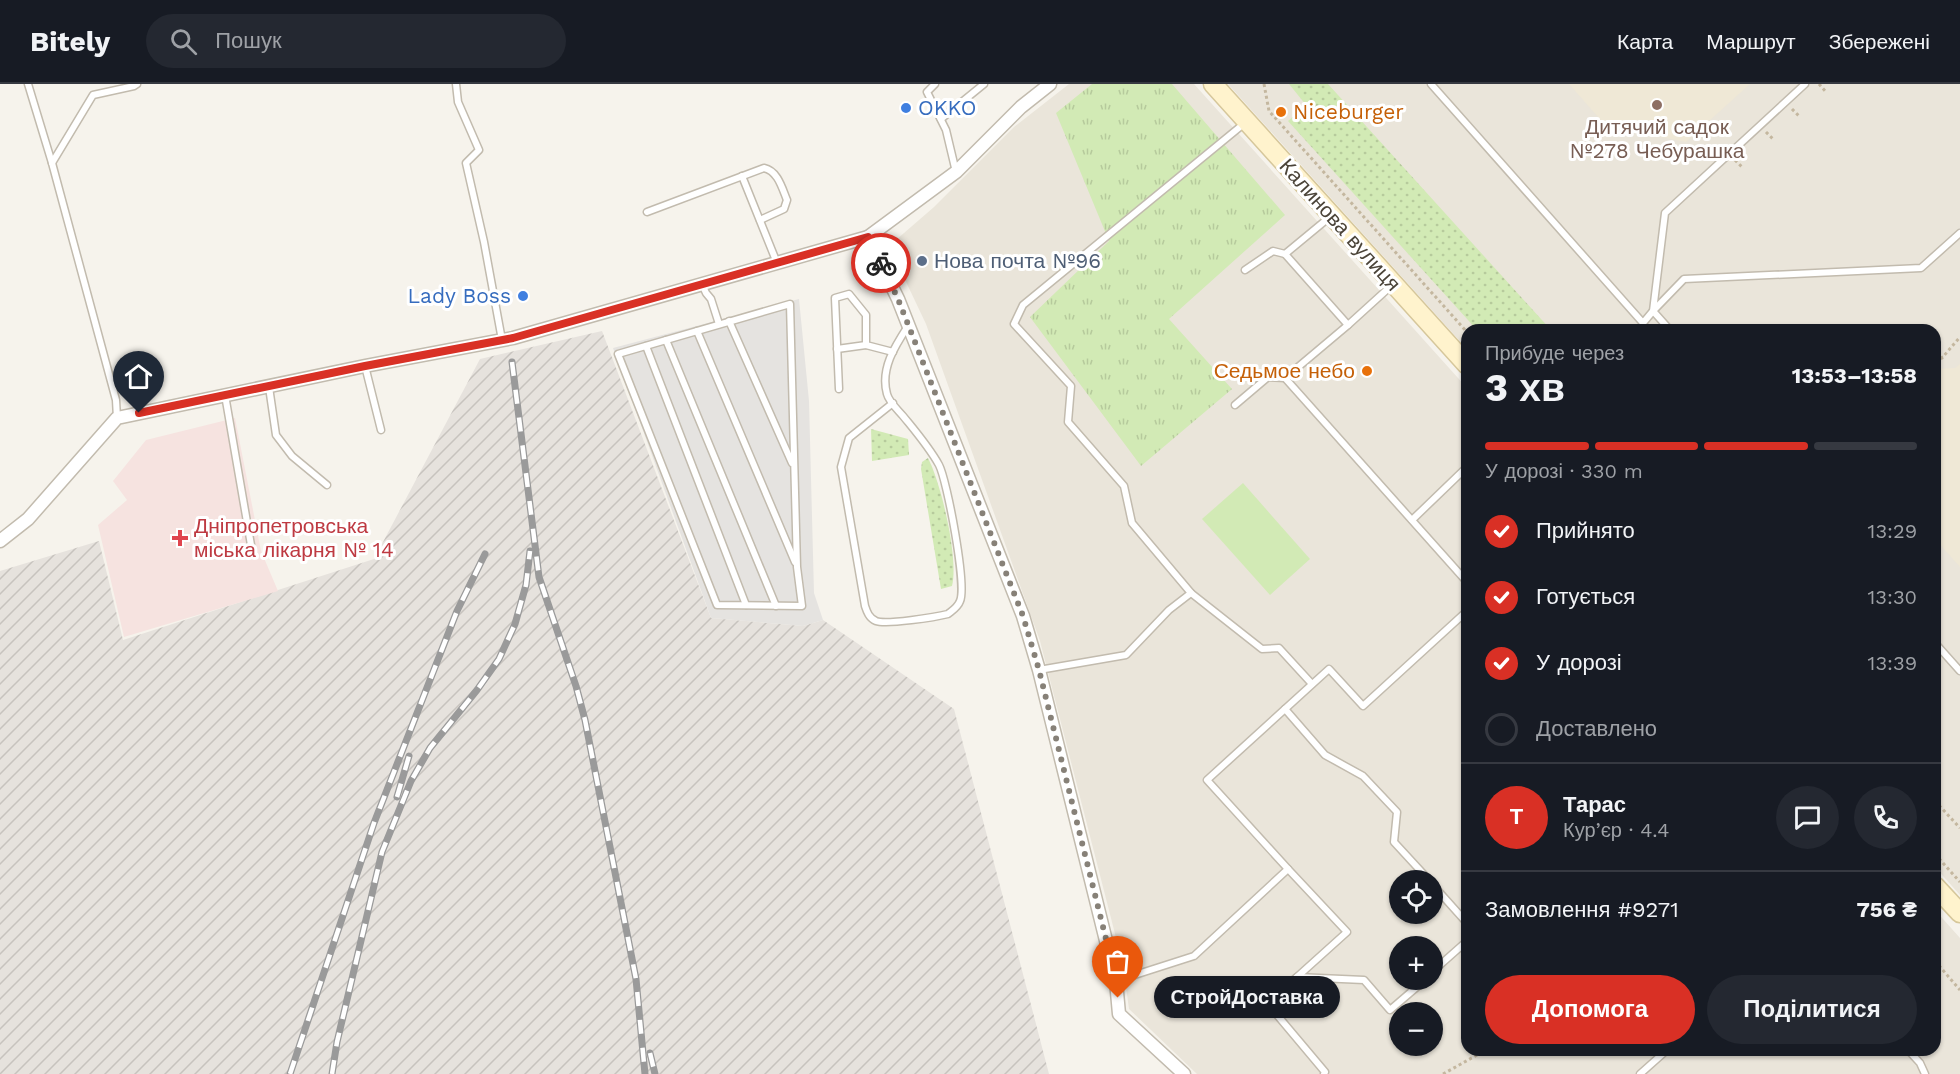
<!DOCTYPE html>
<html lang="uk">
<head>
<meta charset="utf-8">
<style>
	:root { --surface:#171b24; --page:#242831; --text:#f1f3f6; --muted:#9ea1a6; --line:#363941; --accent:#d93025 }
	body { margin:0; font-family:"Work Sans",sans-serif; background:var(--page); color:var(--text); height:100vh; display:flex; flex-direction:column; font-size:22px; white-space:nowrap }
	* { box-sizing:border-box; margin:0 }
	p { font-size:20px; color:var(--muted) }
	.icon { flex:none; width:33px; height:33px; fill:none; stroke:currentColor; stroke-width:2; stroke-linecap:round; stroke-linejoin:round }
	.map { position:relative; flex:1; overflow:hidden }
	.drawer { position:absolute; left:1461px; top:240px; width:480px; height:732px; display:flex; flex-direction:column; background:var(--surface); border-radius:18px; box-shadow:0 2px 4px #0004 }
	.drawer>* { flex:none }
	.tools { position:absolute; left:1389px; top:786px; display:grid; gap:12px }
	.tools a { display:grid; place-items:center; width:54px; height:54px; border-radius:50%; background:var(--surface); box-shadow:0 2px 4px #0004; font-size:30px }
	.pin { position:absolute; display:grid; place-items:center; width:51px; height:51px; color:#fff; margin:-62px -26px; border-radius:50% 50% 50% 0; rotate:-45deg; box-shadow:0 0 6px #0007 }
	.pin .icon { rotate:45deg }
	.courier { position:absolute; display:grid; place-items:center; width:60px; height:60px; margin:-30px; border:4px solid #d93025; border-radius:50%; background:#fff; color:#222; box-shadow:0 2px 8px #0007 }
	.bubble { position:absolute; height:42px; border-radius:21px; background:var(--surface); box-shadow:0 2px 4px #0004; font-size:20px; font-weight:700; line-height:42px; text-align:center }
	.summary em { font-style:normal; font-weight:700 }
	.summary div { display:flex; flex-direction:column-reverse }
	.summary { display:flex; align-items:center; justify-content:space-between; height:102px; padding:0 24px }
	h1 { font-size:39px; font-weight:700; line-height:45px }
	.bar { display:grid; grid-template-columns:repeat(4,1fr); gap:9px 6px; align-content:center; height:72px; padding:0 24px }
	.bar i { height:8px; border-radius:4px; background:var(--line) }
	.bar .active { background:var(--accent) }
	.bar p { grid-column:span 4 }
	.line { display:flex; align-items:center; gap:15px; padding:0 24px; border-top:2px solid var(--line) }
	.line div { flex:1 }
	.round { display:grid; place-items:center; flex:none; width:63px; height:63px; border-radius:32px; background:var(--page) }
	ol { padding:0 24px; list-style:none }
	li { display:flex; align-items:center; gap:18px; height:66px }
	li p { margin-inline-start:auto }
	li .icon { padding:6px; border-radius:50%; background:var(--accent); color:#fff; stroke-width:4 }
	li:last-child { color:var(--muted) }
	li i { width:33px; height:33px; border:3px solid var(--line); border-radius:50% }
	.action { display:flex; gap:12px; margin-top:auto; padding:12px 24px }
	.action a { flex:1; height:69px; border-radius:36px; background:var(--accent); color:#fff; font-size:24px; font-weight:700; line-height:69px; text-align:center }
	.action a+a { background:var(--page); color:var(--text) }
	header { display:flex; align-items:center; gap:36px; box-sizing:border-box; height:84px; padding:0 30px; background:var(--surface); border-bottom:2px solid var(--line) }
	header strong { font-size:28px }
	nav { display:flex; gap:33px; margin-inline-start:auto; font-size:21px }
	.search { width:420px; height:54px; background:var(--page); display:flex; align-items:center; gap:15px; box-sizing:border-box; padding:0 21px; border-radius:33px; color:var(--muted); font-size:22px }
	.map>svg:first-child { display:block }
</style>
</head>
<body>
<header>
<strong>Bitely</strong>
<div class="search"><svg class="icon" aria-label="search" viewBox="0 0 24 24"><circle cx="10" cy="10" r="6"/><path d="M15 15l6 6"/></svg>Пошук</div>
<nav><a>Карта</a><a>Маршрут</a><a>Збережені</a></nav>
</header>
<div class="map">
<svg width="1960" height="990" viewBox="0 0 1960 990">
	<defs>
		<pattern id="industrial-furrows" width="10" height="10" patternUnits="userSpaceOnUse" patternTransform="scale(1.5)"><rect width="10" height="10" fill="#e6e2dd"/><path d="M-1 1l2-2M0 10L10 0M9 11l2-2" fill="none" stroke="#c7c3be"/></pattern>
		<pattern id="grass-dots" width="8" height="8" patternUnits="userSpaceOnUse" patternTransform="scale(1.5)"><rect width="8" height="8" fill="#d2eab5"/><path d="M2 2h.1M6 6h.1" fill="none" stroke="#b6ca9c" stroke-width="1.8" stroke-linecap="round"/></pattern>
		<pattern id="park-tufts" width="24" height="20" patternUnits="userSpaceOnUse" patternTransform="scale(1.5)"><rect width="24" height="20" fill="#d2eab5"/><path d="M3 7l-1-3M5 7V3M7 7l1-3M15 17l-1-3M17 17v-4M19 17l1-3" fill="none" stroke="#b6ca9c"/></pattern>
	</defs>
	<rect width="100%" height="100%" fill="#f6f3ec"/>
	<g fill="#eae5da" fill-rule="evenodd">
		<path d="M 1069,0 L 1194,0 L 1467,304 L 1467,966 L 1935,966 L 1935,826 L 1960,854 L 1960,990 L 1197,990 L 1129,925 L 1123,881 L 1040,557 L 926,240 L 889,162 L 934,123 L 1014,43 ZM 1400,796 L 1432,796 L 1432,830 L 1400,830 ZM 1400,862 L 1432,862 L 1432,896 L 1400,896 ZM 1400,928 L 1432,928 L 1432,962 L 1400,962 Z"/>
		<path d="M 1228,0 L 1960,0 L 1960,811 L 1935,783 L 1935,246 L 1467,246 L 1467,265 Z"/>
	</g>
	<path fill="url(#industrial-furrows)" d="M 602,247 L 711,534 L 803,542 L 823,536 L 954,625 L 1049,990 L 0,990 L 0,487 L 99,457 L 123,556 L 374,475 L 480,275 Z"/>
	<g fill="#efe8d6">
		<path d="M 1569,0 L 1750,0 L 1686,58 L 1606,42 Z"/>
		<path d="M 1960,280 L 1960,483 L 1935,455 L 1935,285 L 1955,284 Z"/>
	</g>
	<path fill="#f6e3e0" d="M 235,334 L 261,467 L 278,507 L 124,553 L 98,441 L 127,416 L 113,397 L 146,356 Z"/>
	<g fill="url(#grass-dots)">
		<path d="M 1289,0 L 1328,0 L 1551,246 L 1477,246 L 1288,37 L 1306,21 Z"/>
		<path d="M 871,345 L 908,355 L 909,371 L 872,377 Z"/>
		<path d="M 928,374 C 941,399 959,475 952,502 L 941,505 L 921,385 L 922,378 Z"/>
	</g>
	<path fill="url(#park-tufts)" d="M 1092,0 L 1172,0 L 1285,131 L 1169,235 L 1232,305 L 1141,382 L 1030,233 L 1109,157 L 1056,29 Z"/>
	<path fill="#d2eab5" d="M 1243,399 L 1310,475 L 1270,511 L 1202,435 Z"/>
	<path fill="#e5e3e0" d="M 799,215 L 809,317 L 814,509 L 823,536 L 803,542 L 711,534 L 613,264 Z"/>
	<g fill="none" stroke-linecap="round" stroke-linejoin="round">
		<g stroke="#c2bbae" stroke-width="9">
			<g id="lane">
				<path d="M 28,0 L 52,79 L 116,316 L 117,334"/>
				<path d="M 456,0 L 458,18 L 479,66 L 466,79 L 484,158 L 502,256"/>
				<path d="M 935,0 L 927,8 L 946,46 L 956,88"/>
				<path d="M 1431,0 L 1643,239 L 1653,227 L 1665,129 L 1805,0"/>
				<path d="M 941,35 L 984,0"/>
				<path d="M 52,79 L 93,11 L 134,2 L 137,0"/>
				<path d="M 742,92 L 777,179"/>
				<path d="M 647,128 L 764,84 C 778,87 782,104 787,116 L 784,125 L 760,136"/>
				<path d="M 1285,170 L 1348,241"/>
				<path d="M 1245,186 L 1273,167 L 1285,170 L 1331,132"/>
				<path d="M 702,200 L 706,209 L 711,215 L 719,240"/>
				<path d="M 790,220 L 797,483 L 802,522 L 717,521 L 618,270 Z"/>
				<path d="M 729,237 L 792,379"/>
				<path d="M 1670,246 L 1653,227 L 1684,195 L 1921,184 L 1960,149"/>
				<path d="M 697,247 L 795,478"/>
				<path d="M 666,256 L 776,522"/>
				<path d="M 646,262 L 746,521"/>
				<path d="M 837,265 L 866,261"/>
				<path d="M 365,282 L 381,346"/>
				<path d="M 1285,294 L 1467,498"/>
				<path d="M 269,303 L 276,351 L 292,372 L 327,401"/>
				<path d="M 839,305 L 835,214 L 849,210 L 866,231 L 866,261 L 893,268"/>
				<path d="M 225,311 L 251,461"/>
				<path d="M 893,319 L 849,354 L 841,383 L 865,522 C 867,528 869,534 876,537 C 886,541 936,533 948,530 C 953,526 958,523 960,517 C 967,502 947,396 939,381 C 929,363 916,348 903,332 C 898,326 889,318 887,310 C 880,285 895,262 908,242"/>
				<path d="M 1235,321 L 1268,293 L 1285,294 L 1348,241 L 1391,202"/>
				<path d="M 1412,436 L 1467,383"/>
				<path d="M 1191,509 L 1132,439 L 1124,402 L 1068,338 L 1071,302 L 1014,240 L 1023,221 L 1246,38"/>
				<path d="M 1935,559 L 1960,587"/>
				<path d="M 1039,586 L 1126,571 L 1169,526 L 1191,509 L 1262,565 L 1279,564 L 1312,600"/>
				<path d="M 1285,625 L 1325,671 L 1363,692 L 1397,728 L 1394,758 L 1429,796"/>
				<path d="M 1288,785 L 1207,696 L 1329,585 L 1363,622 L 1467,527"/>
				<path d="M 1432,800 L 1467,839"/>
				<path d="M 1432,888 L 1467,857"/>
				<path d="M 1116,897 L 1194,872 L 1288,785 L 1347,848 L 1297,893"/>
				<path d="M 1908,966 L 1920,979 L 1925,990"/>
				<path d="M 1324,990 L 1325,988 L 1267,919 L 1297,893 L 1364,896 L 1390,926 L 1425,896"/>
				<path d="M 1640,990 L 1667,966"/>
			</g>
		</g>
		<g stroke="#c2bbae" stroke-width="15">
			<g id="street">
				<path d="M 868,153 L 898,215 L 1023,532 L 1039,586 L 1116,897 L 1119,930 L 1184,990"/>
				<path d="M 0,457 L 28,435 L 117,334 L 365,282 L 513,254 L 868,153 L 956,88 L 1021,23 L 1050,0"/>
			</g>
		</g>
		<g stroke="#d6c79b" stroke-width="21">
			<g id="secondary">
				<path d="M 1213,0 L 1467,281"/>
				<path d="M 1935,802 L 1960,829"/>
			</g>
		</g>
		<g stroke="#c4b79f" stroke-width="3" stroke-dasharray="3 3" stroke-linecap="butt">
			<path d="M 1264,0 L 1269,27 L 1467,248"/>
			<path d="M 1819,0 L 1826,8"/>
			<path d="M 1792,25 L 1799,32"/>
			<path d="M 1766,48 L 1773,55"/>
			<path d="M 1735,76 L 1742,83"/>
			<path d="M 1935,262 L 1942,274 L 1960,253"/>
			<path d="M 1935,275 L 1942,274"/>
			<path d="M 1935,717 L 1960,744"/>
			<path d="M 1935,770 L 1960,798"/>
			<path d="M 1935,877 L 1960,906"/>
			<path d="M 1443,990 L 1486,966"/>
		</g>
		<use href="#lane" stroke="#fff" stroke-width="6"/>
		<use href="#street" stroke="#fff" stroke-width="12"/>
		<use href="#secondary" stroke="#fff3cd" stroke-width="18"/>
		<g stroke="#9a9a9a" stroke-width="7">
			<g id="rail">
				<path d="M 512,278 L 539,493 L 576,602 L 585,636 L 636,895 L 645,990"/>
				<path d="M 397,713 L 409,672"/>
				<path d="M 650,969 L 655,990"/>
				<path d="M 290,990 L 374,739 L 457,527 L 485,470"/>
				<path d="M 332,990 L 337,958 L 382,768 L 411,697 L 430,664 L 477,606 L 499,575 L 515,540 L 526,501 L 530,467"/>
			</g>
		</g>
		<use href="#rail" stroke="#fff" stroke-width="4.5" stroke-dasharray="14" stroke-linecap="butt"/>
	</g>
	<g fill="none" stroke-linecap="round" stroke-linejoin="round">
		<path stroke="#878178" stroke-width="6" stroke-dasharray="0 10.8" d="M 881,179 L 898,215 L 1023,532 L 1039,586 L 1111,875 L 1118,914"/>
		<path stroke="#d93025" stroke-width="8" d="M 139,329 L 365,282 L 513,254 L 868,153 L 881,179"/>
	</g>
	<circle fill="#8d6e63" stroke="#fff" stroke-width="2" cx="1657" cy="21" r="6"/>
	<g fill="#3f7fe0" stroke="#fff" stroke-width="2">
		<circle cx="906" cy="24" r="6"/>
		<circle cx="523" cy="212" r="6"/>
	</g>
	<g fill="#e8710a" stroke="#fff" stroke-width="2">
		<circle cx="1281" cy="28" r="6"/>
		<circle cx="1367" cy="287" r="6"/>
	</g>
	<circle fill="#5c6f8a" stroke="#fff" stroke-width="2" cx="922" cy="177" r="6"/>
	<path fill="#e0444e" stroke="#fff" stroke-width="2" d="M177 445h6v6h6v6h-6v6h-6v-6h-6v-6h6z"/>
	<g text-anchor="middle" stroke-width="6" stroke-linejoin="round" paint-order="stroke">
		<g font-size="21" fill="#366cbe" stroke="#fff" text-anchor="start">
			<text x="918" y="31">OKKO</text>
			<text x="511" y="219" text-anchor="end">Lady Boss</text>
		</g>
		<g font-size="21" fill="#c56008" stroke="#fff" text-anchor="start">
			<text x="1293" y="35">Niceburger</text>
			<text x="1355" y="294" text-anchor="end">Седьмое небо</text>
		</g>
		<g font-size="21" fill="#785e54" stroke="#fff">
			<text x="1657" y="50">Дитячий садок<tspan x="1657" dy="24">№278 Чебурашка</tspan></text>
		</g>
		<g font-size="21" fill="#4b4439" stroke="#fff">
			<text transform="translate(1340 141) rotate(48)" y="7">Калинова вулиця</text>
		</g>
		<g font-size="21" fill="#4e5e75" stroke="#fff" text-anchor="start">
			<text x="934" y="184">Нова почта №96</text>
		</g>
		<g font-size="21" fill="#be3a42" stroke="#fff" text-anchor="start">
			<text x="194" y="449">Дніпропетровська<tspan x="194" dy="24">міська лікарня № 14</tspan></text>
		</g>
	</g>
</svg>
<div class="tools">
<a><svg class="icon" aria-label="locate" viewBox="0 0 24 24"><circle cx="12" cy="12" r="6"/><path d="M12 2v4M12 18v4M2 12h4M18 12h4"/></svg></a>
<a>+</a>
<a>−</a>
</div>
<div class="pin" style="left:1118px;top:914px;background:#ea580c"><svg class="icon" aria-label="bag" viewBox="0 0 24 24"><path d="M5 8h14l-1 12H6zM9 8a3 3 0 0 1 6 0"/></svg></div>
<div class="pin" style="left:139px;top:329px;background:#1f2937"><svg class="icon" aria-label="home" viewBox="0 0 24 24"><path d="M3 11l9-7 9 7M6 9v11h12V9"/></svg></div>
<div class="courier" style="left:881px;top:179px"><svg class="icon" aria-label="bike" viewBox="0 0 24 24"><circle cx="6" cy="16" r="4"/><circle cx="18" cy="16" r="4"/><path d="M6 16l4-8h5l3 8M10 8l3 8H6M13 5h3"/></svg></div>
<div class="bubble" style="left:1154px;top:892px;width:186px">СтройДоставка</div>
<section class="drawer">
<div class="summary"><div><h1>3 хв</h1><p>Прибуде через</p></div><em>13:53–13:58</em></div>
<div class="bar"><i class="active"></i><i class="active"></i><i class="active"></i><i></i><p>У дорозі · 330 m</p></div>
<ol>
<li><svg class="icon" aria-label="check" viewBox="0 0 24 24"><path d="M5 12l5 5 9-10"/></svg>Прийнято<p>13:29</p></li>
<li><svg class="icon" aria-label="check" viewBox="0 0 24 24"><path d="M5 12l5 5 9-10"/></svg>Готується<p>13:30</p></li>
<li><svg class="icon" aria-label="check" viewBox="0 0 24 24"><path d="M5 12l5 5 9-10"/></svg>У дорозі<p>13:39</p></li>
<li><i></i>Доставлено</li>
</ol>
<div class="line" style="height:108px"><b class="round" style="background:var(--accent);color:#fff">Т</b><div><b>Тарас</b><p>Кур’єр · 4.4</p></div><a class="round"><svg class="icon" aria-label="chat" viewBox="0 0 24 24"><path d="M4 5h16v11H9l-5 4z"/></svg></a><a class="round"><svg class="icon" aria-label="phone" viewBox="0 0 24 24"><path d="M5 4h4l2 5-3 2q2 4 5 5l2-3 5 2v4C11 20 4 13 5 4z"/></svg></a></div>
<div class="line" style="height:78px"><div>Замовлення #9271</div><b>756 ₴</b></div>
<div class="action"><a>Допомога</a><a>Поділитися</a></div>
</section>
</div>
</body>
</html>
